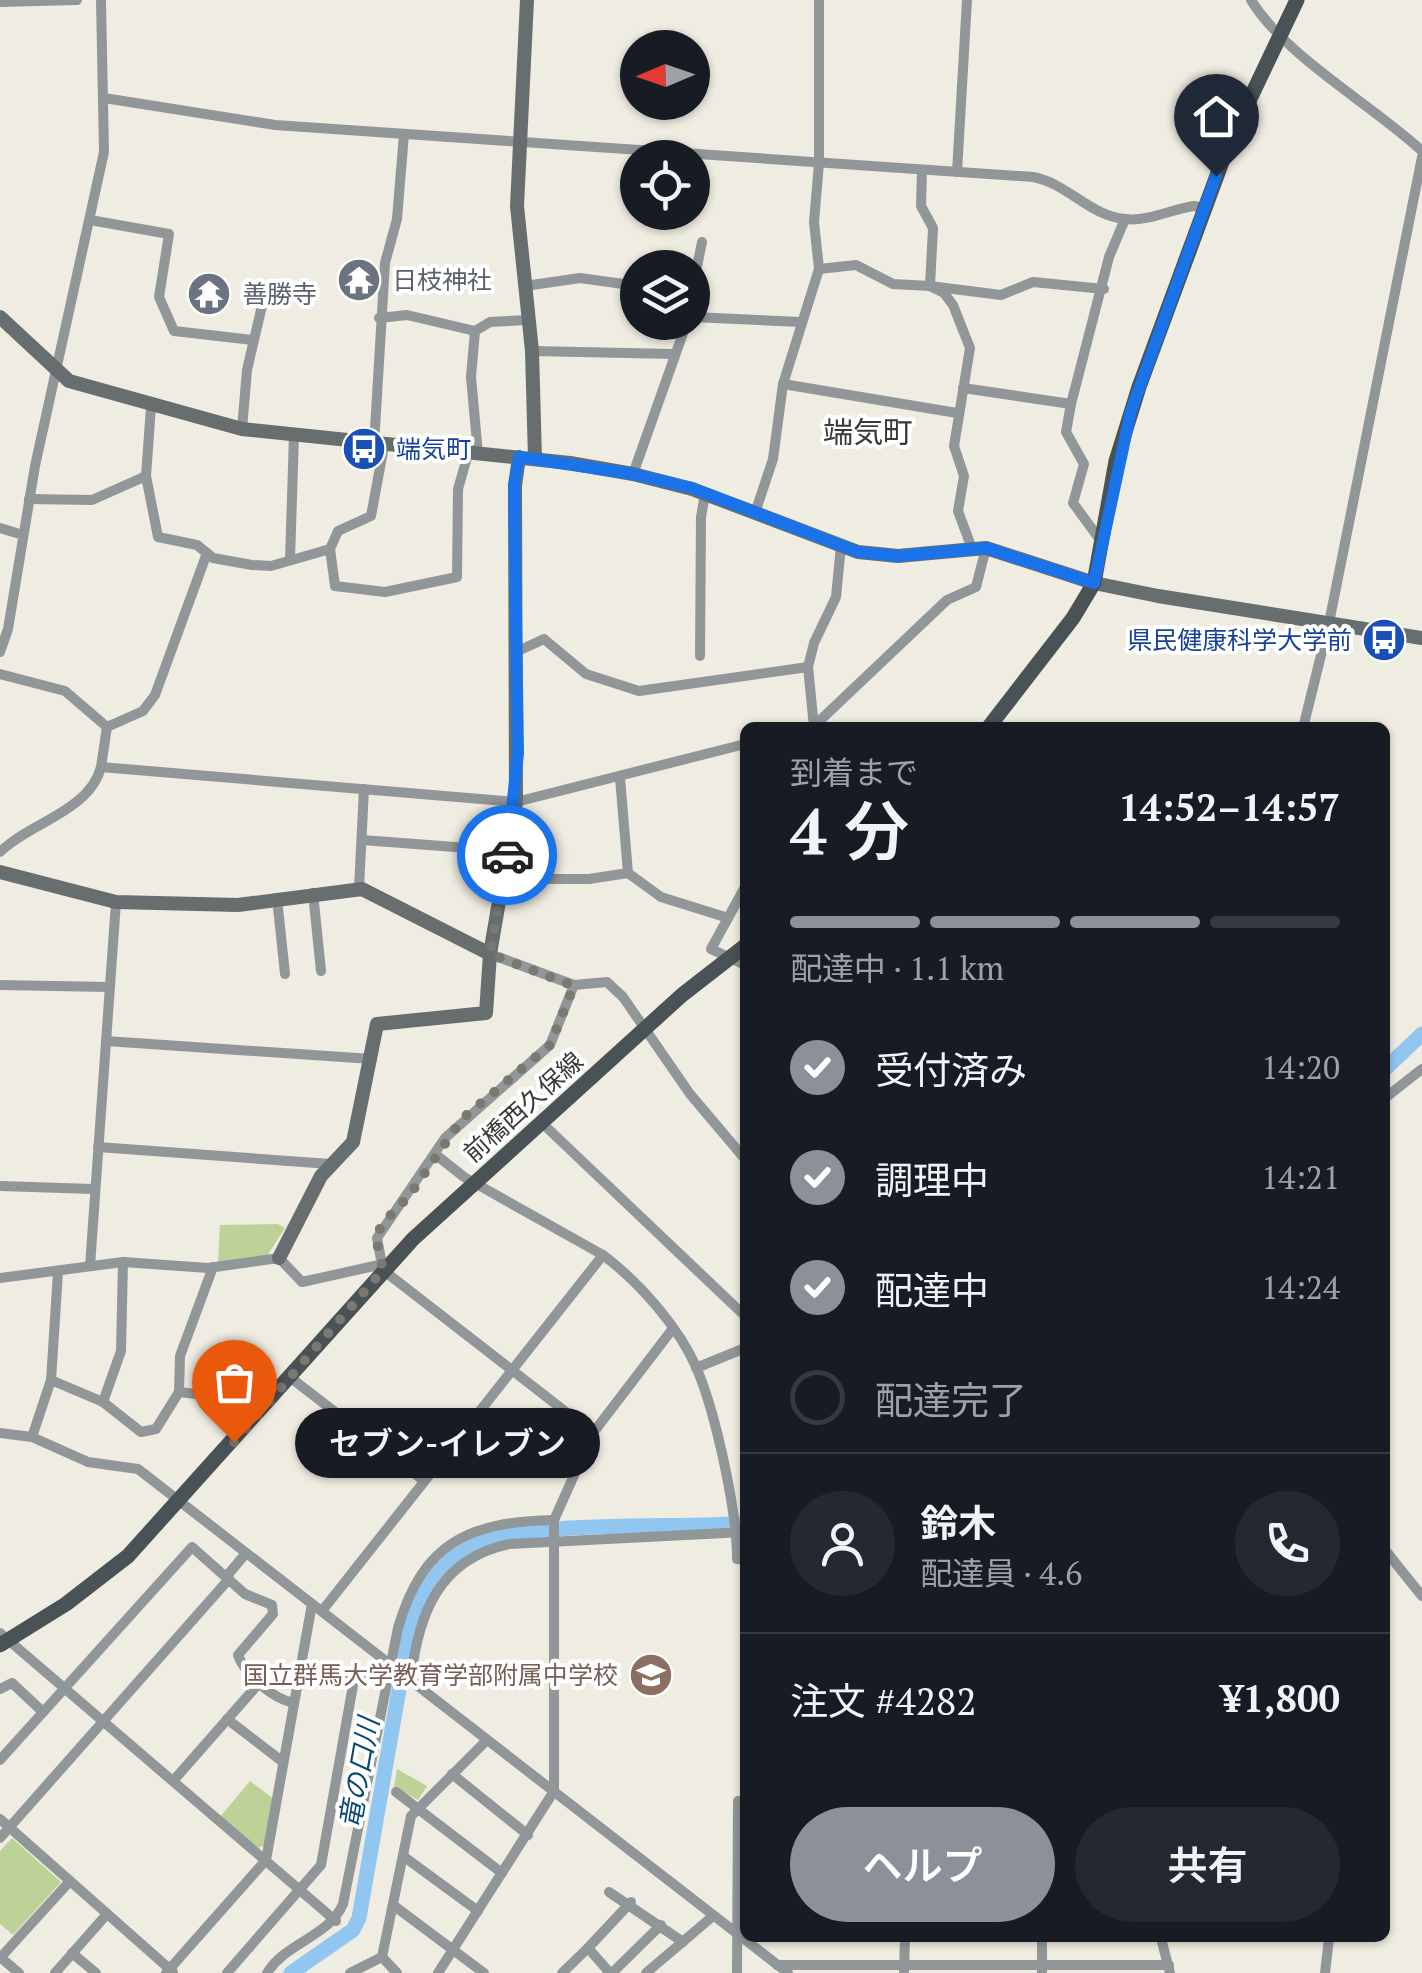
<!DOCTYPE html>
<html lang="ja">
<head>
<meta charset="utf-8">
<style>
	:root { --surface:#171b24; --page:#242831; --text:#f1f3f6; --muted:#9ea1a6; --line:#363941; --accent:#8c9099 }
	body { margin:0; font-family:"PT Serif","Noto Sans JP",serif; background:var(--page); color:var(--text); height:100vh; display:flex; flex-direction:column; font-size:38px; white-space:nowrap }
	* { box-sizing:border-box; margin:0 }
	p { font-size:32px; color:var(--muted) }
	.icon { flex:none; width:55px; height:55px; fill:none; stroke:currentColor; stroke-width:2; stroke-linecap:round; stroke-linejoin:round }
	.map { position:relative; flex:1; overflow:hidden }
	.drawer { position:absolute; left:740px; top:722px; width:650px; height:1220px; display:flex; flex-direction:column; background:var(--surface); border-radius:15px; box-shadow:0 2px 8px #0004 }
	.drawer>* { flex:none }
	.needle { width:65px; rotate:268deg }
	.tools { position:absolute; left:620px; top:30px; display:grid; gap:20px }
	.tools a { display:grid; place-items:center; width:90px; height:90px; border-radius:50%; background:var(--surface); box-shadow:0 2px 8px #0004; font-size:50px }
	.pin { position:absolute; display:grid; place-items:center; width:85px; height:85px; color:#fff; margin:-102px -42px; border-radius:50% 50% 50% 0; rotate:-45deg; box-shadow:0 0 10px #0007 }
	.pin .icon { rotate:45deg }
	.courier { position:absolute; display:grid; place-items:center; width:100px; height:100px; margin:-50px; border:8px solid #1a73e8; border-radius:50%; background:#fff; color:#222; box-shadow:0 2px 12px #0007 }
	.bubble { position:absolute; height:70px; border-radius:35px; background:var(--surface); box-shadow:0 2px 8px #0004; font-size:32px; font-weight:600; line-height:70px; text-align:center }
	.headline em { font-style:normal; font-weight:600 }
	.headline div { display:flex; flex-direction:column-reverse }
	.headline { display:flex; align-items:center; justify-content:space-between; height:170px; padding:0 50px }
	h1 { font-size:65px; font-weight:600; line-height:75px }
	.bar { display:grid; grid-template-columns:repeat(4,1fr); gap:15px 10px; align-content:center; height:120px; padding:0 50px }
	.bar i { height:12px; border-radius:8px; background:var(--line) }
	.bar .current { background:var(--accent) }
	.bar p { grid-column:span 4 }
	.line { display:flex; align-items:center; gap:25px; padding:0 50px; border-top:2px solid var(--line) }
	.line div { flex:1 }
	.round { display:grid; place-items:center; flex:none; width:105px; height:105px; border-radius:52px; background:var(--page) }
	ol { padding:0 50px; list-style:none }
	li { display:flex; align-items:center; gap:30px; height:110px }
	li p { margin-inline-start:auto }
	li .icon { padding:10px; border-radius:50%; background:var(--accent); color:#fff; stroke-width:4 }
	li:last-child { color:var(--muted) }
	li i { width:55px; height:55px; border:5px solid var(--line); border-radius:50% }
	.cta { display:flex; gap:20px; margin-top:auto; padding:20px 50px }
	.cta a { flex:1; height:115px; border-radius:60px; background:var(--accent); color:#fff; font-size:40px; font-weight:600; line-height:115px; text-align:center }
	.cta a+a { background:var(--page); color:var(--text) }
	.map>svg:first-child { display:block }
</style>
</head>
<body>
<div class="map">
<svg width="1422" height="1973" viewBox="0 0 1422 1973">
	<rect width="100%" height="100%" fill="#efece1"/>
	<g fill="#bcd297">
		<path d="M 278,1224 L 285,1228 L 267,1256 L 218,1262 L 220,1225 Z"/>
		<path d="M 397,1769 L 427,1786 L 418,1800 L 394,1787 Z"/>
		<path d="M 250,1781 L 274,1799 L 265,1845 L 258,1848 L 220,1817 Z"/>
		<path d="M 12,1838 L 61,1882 L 13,1935 L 0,1924 L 0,1851 Z"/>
	</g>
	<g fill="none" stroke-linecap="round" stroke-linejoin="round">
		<g stroke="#91c6f1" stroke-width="15">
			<path d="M 1385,1069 L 1422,1034"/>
			<path d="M 291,1973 L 353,1930 L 359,1918 L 411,1621 C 422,1594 435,1570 460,1553 C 516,1516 675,1530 745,1523"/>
		</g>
		<g stroke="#919798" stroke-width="10">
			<path d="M 1251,0 C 1287,58 1370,103 1422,151"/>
			<path d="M 0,2 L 77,0"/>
			<path d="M 104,98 L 275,125 L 1033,177 C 1067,183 1090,216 1125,219 C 1147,222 1172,209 1194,206 L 1205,208"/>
			<path d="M 922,170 L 921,206 L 933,228 L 930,286 L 1001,295 L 1033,282 L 1104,289"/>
			<path d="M 957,172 L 967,0"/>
			<path d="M 90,220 L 169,234 L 159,297 L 174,331 L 253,340"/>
			<path d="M 819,269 L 856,265 L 893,284 L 930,286 L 944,293 L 953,305 L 970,348 L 954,446 L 964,476 L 958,511 L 971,546"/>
			<path d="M 525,286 L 580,278 L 638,286"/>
			<path d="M 692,291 L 702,242"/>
			<path d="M 692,317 L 801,322"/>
			<path d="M 379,318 L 407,315 L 475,331 L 490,322 L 528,320"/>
			<path d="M 475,331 L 471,377 L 478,454"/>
			<path d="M 532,351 L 674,354"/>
			<path d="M 783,384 L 957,413"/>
			<path d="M 963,388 L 1071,404 L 1109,257 L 1125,219"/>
			<path d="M 1071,404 L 1066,432 L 1084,464 L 1073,503 L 1101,541"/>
			<path d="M 242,429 L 247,370 L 265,293"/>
			<path d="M 374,445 L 385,263 L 397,219 L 404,134"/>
			<path d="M 633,474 L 687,322"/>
			<path d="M 146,476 L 151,407"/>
			<path d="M 29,499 L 92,500 L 146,476 L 158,537 L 197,545 L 213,558 L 252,565 L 271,566 L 330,549 L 335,586 L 385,592 L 457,577 L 458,489 L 468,454"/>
			<path d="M 755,513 L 773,459 L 783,384 L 819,269 L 814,222 L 819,163 L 819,0"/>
			<path d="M 0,528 L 23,535"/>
			<path d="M 330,549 L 338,531 L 371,516 L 384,446"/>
			<path d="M 290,560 L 294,435"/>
			<path d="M 518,651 L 544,639 L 586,674 L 639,691 L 808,667"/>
			<path d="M 0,652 L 8,629 L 35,466 L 104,152 L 101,0"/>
			<path d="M 700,656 L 701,517 L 705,494"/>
			<path d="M 0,674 L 65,691 L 107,727"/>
			<path d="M 107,727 L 101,767 L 516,802 L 745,744"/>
			<path d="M 107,727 L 143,711 L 155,695 L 207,553"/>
			<path d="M 814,727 L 808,667 L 814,643 L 836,597 L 841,546"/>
			<path d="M 812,728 L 947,600 L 976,587 L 986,548"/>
			<path d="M 1303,728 L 1329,623 L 1422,157"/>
			<path d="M 362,840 L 508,851"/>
			<path d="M 0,852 C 29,823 90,811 101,767"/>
			<path d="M 628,873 L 661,897 L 725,917"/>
			<path d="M 503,879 L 589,879 L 628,873 L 620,778"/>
			<path d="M 745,887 L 711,949 L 745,965"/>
			<path d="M 359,888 L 364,789"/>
			<path d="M 313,893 L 321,971"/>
			<path d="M 277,898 L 285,974"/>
			<path d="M 490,954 L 574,985 L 607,982 L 623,997 L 690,1094 L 745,1159"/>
			<path d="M 0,985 L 109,987"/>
			<path d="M 574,985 L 550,1045 L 445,1138 L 377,1238 L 383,1270 L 593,1433"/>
			<path d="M 106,1041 L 372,1059"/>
			<path d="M 1385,1098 L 1422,1069"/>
			<path d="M 542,1123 L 745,1316"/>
			<path d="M 98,1147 L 330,1164"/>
			<path d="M 435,1154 L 464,1177 L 603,1255 C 639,1282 679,1327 697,1369 C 716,1415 737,1510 737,1559 L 745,1560"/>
			<path d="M 0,1186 L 94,1189"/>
			<path d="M 90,1266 L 116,902"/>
			<path d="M 0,1278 L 123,1262 L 208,1268 L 279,1258 L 302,1282 L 379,1265"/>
			<path d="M 696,1368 L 745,1348"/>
			<path d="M 291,1378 L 423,1480"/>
			<path d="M 51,1380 L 103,1402 L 141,1432 L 156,1429 L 179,1392 L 180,1356 L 213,1267"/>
			<path d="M 179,1392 L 231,1398 L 260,1413"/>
			<path d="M 103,1402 L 121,1351 L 123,1262"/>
			<path d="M 0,1433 L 32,1437 L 88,1462 L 138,1469 L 788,1973"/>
			<path d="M 32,1437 L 51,1380 L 58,1272"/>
			<path d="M 1385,1550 L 1422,1596"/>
			<path d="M 226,1577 L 246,1553"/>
			<path d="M 322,1611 L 603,1255"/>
			<path d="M 0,1633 L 336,1921"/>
			<path d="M 301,1665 L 380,1679 L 386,1684"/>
			<path d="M 411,1679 C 418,1614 439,1559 509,1544 L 745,1532"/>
			<path d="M 0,1689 L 12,1683 L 43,1712"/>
			<path d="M 227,1719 L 283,1762"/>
			<path d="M 0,1760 L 192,1547 L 245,1594 L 272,1605 L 273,1614 L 238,1655 C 245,1675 273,1699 294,1703"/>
			<path d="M 452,1774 L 528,1835"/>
			<path d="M 173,1781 L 260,1682"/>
			<path d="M 396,1792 L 502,1873"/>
			<path d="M 0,1819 L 173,1972"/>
			<path d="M 0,1838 L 229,1579"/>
			<path d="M 403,1856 L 478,1911"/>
			<path d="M 609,1892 L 683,1942"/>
			<path d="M 393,1905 L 484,1973"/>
			<path d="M 1161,1938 L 1170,1973"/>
			<path d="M 72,1953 L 96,1973"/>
			<path d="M 0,1957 L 19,1973"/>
			<path d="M 1,1957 L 70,1881"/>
			<path d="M 382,1957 L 411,1816 L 487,1740"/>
			<path d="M 382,1957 L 397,1973"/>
			<path d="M 777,1965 L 1169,1965"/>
			<path d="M 55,1973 L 107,1914"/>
			<path d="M 166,1973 L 266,1860 L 312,1604"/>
			<path d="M 227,1973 L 321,1865 L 355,1674"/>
			<path d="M 267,1973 C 286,1942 329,1937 343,1904 L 398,1628 C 423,1542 469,1522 554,1520"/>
			<path d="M 350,1973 L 382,1957"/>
			<path d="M 438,1973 L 554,1791 L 554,1520 L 593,1433 L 671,1331"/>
			<path d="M 562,1973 L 588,1948"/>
			<path d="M 610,1973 L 588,1948 L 631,1902"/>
			<path d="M 612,1973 L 661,1925"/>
			<path d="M 646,1973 L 713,1916"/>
			<path d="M 737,1973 L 738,1801 L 745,1801"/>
			<path d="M 904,1973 L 905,1938"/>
			<path d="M 1042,1973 L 1042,1938"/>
			<path d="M 1325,1973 L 1329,1938"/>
		</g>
		<g stroke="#666e70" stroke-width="14">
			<path d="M 527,0 L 517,206 L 532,351 L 535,459"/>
			<path d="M 0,317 L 69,381 L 242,429 L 570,463 L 633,474 L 692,489 L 858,552 L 898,556 L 986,548 L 1094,583 L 1158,596 L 1422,638"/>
			<path d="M 0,872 L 116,902 L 238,905 L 362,889 L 490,954"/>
			<path d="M 279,1258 L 321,1176 L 353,1142 L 377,1024 L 486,1013 L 490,954 L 516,802 L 515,486 L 519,457"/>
		</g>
		<g stroke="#495254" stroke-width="15">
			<path d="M 988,728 L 1073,618 L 1094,583 L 1116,461 L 1139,387 L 1229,143 L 1297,0"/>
			<path d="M 0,1645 L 66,1604 L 128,1556 L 413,1239 L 682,995 L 745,946"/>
		</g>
	</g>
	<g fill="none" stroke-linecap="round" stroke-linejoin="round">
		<path stroke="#797871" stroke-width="10" stroke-dasharray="0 18" d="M 234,1442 L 383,1270 L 376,1238 L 382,1224 L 409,1196 L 462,1119 L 550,1045 L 574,986 L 490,954 L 507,855"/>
		<path stroke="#1a73e8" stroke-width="12" d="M 507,855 L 518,753 L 514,486 L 519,457 L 633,474 L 692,488 L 858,552 L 898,556 L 986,548 L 1094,583 L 1131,411 L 1216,176"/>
	</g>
	<defs>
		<g id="temple-disc" transform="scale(2.25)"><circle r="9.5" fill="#6b7280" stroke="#fff"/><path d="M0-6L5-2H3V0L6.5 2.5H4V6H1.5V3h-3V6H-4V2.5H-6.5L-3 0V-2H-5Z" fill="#fff"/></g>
		<g id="bus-disc" transform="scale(2.25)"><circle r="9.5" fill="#1a4fb4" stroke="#fff"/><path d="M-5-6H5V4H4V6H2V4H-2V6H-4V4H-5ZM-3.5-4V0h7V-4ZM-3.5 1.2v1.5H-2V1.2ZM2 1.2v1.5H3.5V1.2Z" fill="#fff"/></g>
		<g id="school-disc" transform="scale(2.25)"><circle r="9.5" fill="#8d6e63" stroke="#fff"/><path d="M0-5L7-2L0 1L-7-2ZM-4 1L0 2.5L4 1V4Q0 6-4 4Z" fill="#fff"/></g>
	</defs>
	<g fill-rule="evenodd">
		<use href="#temple-disc" x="359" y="280"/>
		<use href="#temple-disc" x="209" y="294"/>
		<use href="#bus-disc" x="364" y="449"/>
		<use href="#bus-disc" x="1384" y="640"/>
		<use href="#school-disc" x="651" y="1675"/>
	</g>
	<g text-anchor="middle" stroke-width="8" stroke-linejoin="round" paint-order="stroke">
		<g font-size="25" fill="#5b616d" stroke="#fff" text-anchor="start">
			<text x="392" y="289">日枝神社</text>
			<text x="242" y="303">善勝寺</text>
		</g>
		<g font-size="25" fill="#164399" stroke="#fff" text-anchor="start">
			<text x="396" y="458">端気町</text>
			<text x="1352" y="649" text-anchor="end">県民健康科学大学前</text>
		</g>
		<g font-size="25" fill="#3a3935" stroke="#fff">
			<text transform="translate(523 1107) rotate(-42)" y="9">前橋西久保線</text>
		</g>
		<g font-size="25" fill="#785e54" stroke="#fff" text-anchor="end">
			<text x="618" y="1684">国立群馬大学教育学部附属中学校</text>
		</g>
		<g font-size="28" font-style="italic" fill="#0a4a72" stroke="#fff">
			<text transform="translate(359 1773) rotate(-80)" y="10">竜の口川</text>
		</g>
		<g font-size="30" fill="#3a3935" stroke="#fff">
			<text x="868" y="443">端気町</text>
		</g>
	</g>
</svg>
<div class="tools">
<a><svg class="needle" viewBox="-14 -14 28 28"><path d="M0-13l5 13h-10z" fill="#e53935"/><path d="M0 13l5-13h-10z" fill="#9ea1a6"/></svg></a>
<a><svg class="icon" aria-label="locate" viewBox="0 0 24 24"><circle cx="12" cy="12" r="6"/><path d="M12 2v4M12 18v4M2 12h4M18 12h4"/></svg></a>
<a><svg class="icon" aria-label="layers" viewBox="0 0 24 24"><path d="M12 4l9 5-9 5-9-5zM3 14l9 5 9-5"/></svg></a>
</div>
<div class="pin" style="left:234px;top:1442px;background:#ea580c"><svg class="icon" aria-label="bag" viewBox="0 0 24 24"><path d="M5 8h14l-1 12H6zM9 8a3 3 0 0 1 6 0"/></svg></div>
<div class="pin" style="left:1216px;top:176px;background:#1f2937"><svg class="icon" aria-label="home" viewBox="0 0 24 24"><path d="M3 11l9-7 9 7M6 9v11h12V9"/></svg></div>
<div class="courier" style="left:507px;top:855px"><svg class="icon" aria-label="car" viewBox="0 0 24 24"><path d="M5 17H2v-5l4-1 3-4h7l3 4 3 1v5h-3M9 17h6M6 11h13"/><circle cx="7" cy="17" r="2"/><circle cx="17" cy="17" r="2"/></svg></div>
<div class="bubble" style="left:295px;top:1408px;width:305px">セブン-イレブン</div>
<section class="drawer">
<div class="headline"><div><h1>4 分</h1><p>到着まで</p></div><em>14:52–14:57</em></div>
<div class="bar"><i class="current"></i><i class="current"></i><i class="current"></i><i></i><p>配達中 · 1.1 km</p></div>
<ol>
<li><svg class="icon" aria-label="check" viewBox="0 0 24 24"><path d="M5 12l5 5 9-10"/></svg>受付済み<p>14:20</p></li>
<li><svg class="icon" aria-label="check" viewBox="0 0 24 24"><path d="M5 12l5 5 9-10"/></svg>調理中<p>14:21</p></li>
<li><svg class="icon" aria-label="check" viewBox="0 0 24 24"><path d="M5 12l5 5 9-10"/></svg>配達中<p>14:24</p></li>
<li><i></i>配達完了</li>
</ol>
<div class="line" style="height:180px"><a class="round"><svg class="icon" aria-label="person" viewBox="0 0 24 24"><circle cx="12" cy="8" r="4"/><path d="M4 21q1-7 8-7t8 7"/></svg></a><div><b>鈴木</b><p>配達員 · 4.6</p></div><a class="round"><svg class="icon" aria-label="phone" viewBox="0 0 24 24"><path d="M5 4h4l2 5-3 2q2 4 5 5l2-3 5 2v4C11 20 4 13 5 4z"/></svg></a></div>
<div class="line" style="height:130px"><div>注文 #4282</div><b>¥1,800</b></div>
<div class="cta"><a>ヘルプ</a><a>共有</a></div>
</section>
</div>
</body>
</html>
